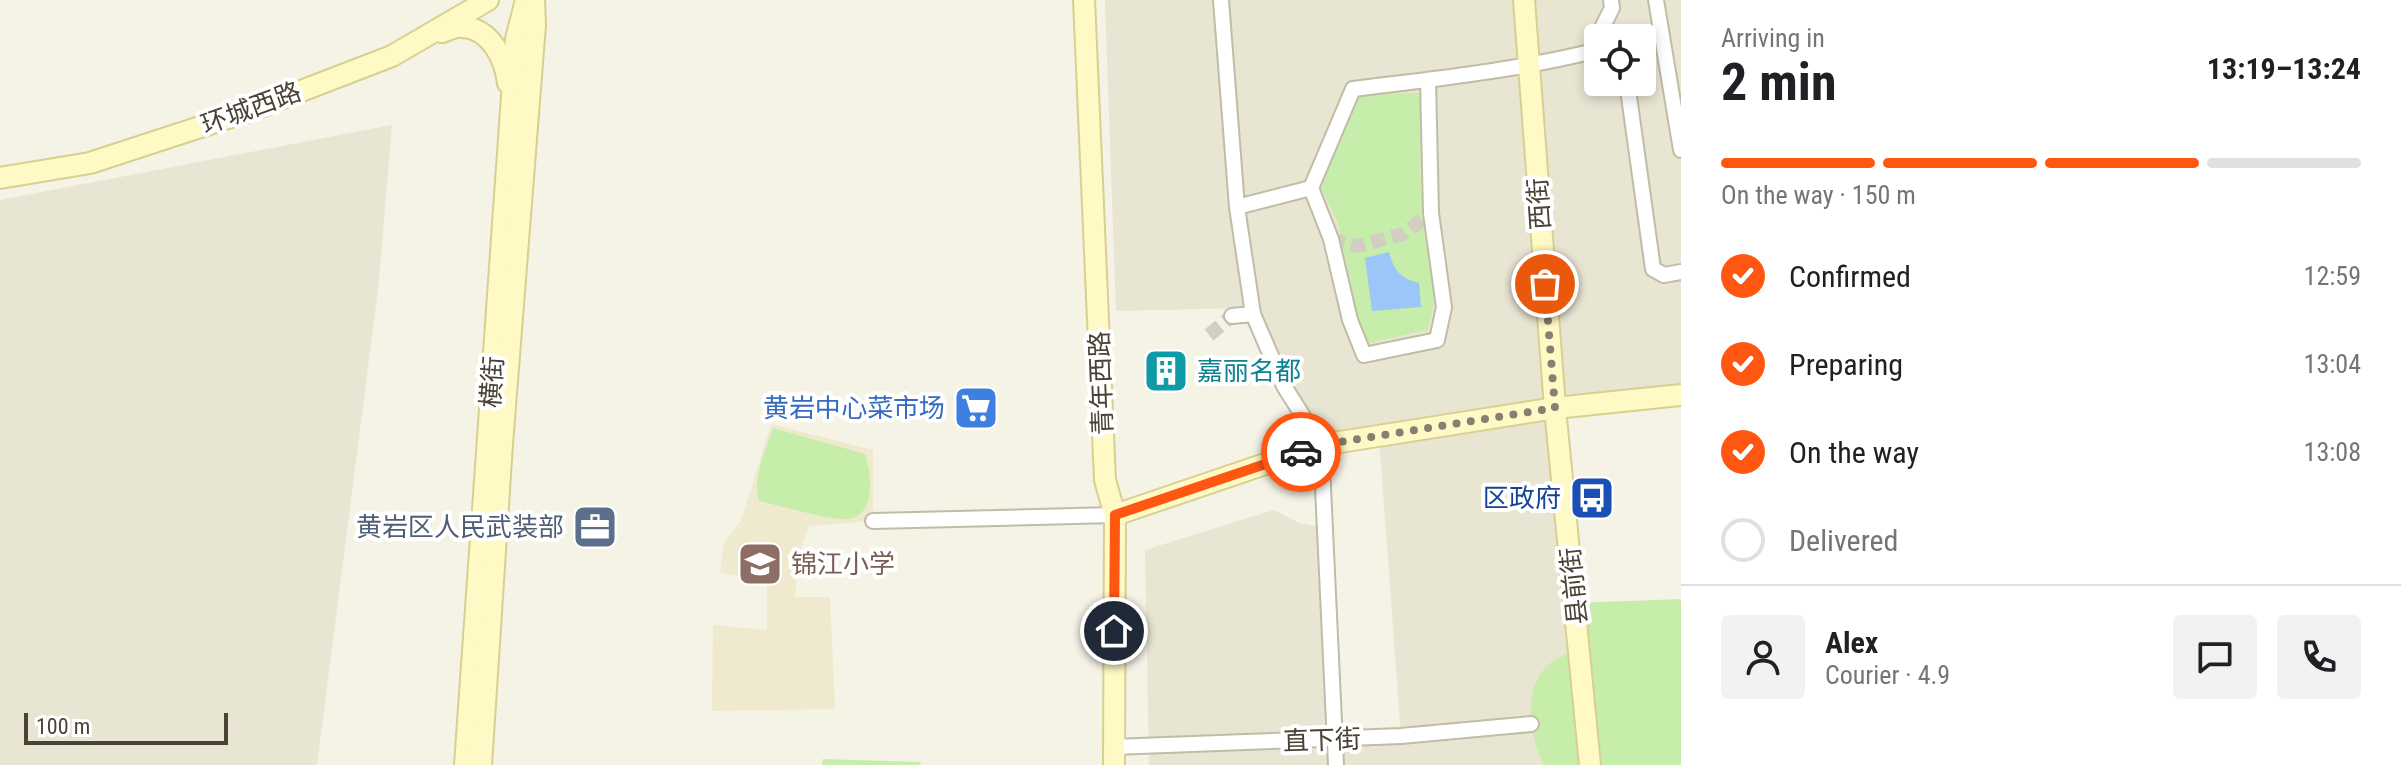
<!DOCTYPE html>
<html lang="en">
<head>
<meta charset="utf-8">
<style>
	:root { --surface:#fff; --page:#f2f2f2; --text:#202124; --muted:#757577; --line:#e0e0e0; --accent:#ff5612 }
	body { margin:0; font-family:"Roboto Condensed","Noto Sans SC",sans-serif; background:var(--page); color:var(--text); height:100vh; display:flex; flex-direction:column; font-size:30px; white-space:nowrap }
	* { box-sizing:border-box; margin:0 }
	p { font-size:26px; color:var(--muted) }
	.icon { flex:none; width:44px; height:44px; fill:none; stroke:currentColor; stroke-width:2; stroke-linecap:round; stroke-linejoin:round }
	.map { position:relative; flex:1; overflow:hidden }
	.details { display:flex; flex-direction:column; background:var(--surface); width:720px }
	.details>* { flex:none }
	.buttons { position:absolute; left:1584px; top:24px; display:grid; gap:16px }
	.buttons a { display:grid; place-items:center; width:72px; height:72px; border-radius:8px; background:var(--surface); box-shadow:0 4px 12px #0003; font-size:40px }
	.scale { position:absolute; left:24px; bottom:20px; width:204px; box-sizing:border-box; padding-left:8px; border:4px solid #484334; border-top:0; font-size:22px; line-height:28px; white-space:nowrap; color:#484334; -webkit-text-stroke:6px #fff; paint-order:stroke }
	.pin { position:absolute; display:grid; place-items:center; width:68px; height:68px; color:#fff; margin:-34px; border:4px solid #fff; border-radius:50%; box-shadow:0 2px 8px #0007 }
	.courier { position:absolute; display:grid; place-items:center; width:80px; height:80px; margin:-40px; border:6px solid #ff5612; border-radius:50%; background:#fff; color:#222; box-shadow:0 2px 10px #0007 }
	.overview em { font-style:normal; font-weight:700 }
	.overview div { display:flex; flex-direction:column-reverse }
	.overview { display:flex; align-items:center; justify-content:space-between; height:136px; padding:0 40px }
	h1 { font-size:52px; font-weight:700; line-height:60px }
	.bar { display:grid; grid-template-columns:repeat(4,1fr); gap:12px 8px; align-content:center; height:96px; padding:0 40px }
	.bar i { height:10px; border-radius:6px; background:var(--line) }
	.bar .active { background:var(--accent) }
	.bar p { grid-column:span 4 }
	.line { display:flex; align-items:center; gap:20px; padding:0 40px; border-top:2px solid var(--line) }
	.line div { flex:1 }
	.round { display:grid; place-items:center; flex:none; width:84px; height:84px; border-radius:8px; background:var(--page) }
	ol { padding:0 40px; list-style:none }
	li { display:flex; align-items:center; gap:24px; height:88px }
	li p { margin-inline-start:auto }
	li .icon { padding:8px; border-radius:50%; background:var(--accent); color:#fff; stroke-width:4 }
	li:last-child { color:var(--muted) }
	li i { width:44px; height:44px; border:4px solid var(--line); border-radius:50% }
	main { display:flex; flex:1; min-height:0 }
	.map>svg:first-child { display:block }
</style>
</head>
<body>
<main>
<div class="map">
<svg width="1681" height="765" viewBox="0 0 1681 765">
	<rect width="100%" height="100%" fill="#f5f2e6"/>
	<g fill="#e9e5d3" fill-rule="evenodd">
		<path d="M 1105,0 L 1215,0 L 1229,207 L 1244,308 L 1116,311 Z"/>
		<path d="M 1221,0 L 1681,0 L 1681,395 L 1555,408 L 1580,649 L 1542,762 L 1544,765 L 1149,765 L 1145,550 L 1274,510 L 1299,523 L 1325,528 L 1335,734 L 1401,736 L 1379,437 L 1321,445 L 1253,314 ZM 1598,38 L 1642,38 L 1642,82 L 1598,82 Z"/>
		<path d="M 392,125 L 378,289 L 317,765 L 0,765 L 0,200 Z"/>
	</g>
	<path fill="#efeace" d="M 771,424 L 873,450 L 873,521 L 809,526 L 799,554 L 795,597 L 830,597 L 835,709 L 712,711 L 713,625 L 767,630 L 767,581 L 720,573 L 724,543 L 741,521 Z"/>
	<g fill="#c6edaa">
		<path d="M 1421,93 L 1420,171 L 1424,231 L 1435,300 L 1428,330 L 1368,343 L 1356,312 L 1338,223 L 1321,188 L 1357,95 Z"/>
		<path d="M 773,428 L 865,454 C 871,473 877,512 850,519 C 836,522 777,505 759,501 C 752,478 766,450 773,428 Z"/>
		<path d="M 1681,599 L 1681,765 L 1544,765 C 1530,739 1522,691 1546,667 C 1555,658 1567,653 1580,649 L 1575,603 Z"/>
		<path d="M 823,759 L 921,762 L 920,765 L 822,765 Z"/>
	</g>
	<path fill="#9cc6f7" d="M 1389,252 C 1394,271 1400,278 1419,283 L 1421,307 L 1372,311 L 1365,258 Z"/>
	<g fill="none" stroke-linecap="round" stroke-linejoin="round">
		<g stroke="#d2cfc2" stroke-width="14" stroke-dasharray="14 7" stroke-linecap="butt">
			<path d="M 1331,239 L 1358,246 L 1403,234 L 1431,213"/>
			<path d="M 1209,335 L 1232,316"/>
		</g>
		<g stroke="#c1bca7" stroke-width="18">
			<g id="street">
				<path d="M 1221,0 L 1237,207 L 1253,314 L 1284,386 L 1321,445 L 1336,765"/>
				<path d="M 1656,0 L 1681,150"/>
				<path d="M 1590,52 L 1612,8 L 1611,0"/>
				<path d="M 1428,80 L 1431,213 L 1444,307 L 1437,340 L 1364,355 L 1350,320 L 1331,239 L 1311,188 L 1353,89 C 1433,79 1512,71 1590,52 L 1598,57"/>
				<path d="M 1627,82 L 1653,269 L 1664,275 L 1681,272"/>
				<path d="M 1237,207 L 1311,188"/>
				<path d="M 1232,316 L 1253,314"/>
				<path d="M 873,521 L 1115,515"/>
				<path d="M 1113,747 L 1401,736 L 1531,724"/>
			</g>
		</g>
		<g stroke="#d8d091" stroke-width="24">
			<g id="secondary">
				<path d="M 1084,0 L 1105,480 L 1115,515 L 1114,765"/>
				<path d="M 1524,0 L 1555,408 L 1590,765"/>
				<path d="M 442,32 C 448,30 456,26 462,27 C 490,28 505,58 508,83"/>
				<path d="M 0,178 L 90,163 L 252,110 L 392,56 L 488,0"/>
				<path d="M 1115,515 L 1321,445 L 1555,408 L 1681,395"/>
				<path d="M 465,765 L 516,39 L 526,0"/>
				<path d="M 481,765 L 502,444 L 535,25 L 534,0"/>
			</g>
		</g>
		<use href="#street" stroke="#fff" stroke-width="14"/>
		<use href="#secondary" stroke="#fff9c5" stroke-width="20"/>
	</g>
	<g fill="none" stroke-linecap="round" stroke-linejoin="round">
		<path stroke="#858072" stroke-width="8" stroke-dasharray="0 14.4" d="M 1301,452 L 1321,445 L 1555,408 L 1545,284"/>
		<path stroke="#ff5612" stroke-width="10" d="M 1114,631 L 1115,515 L 1301,452"/>
	</g>
	<defs>
		<g id="building-square" transform="scale(2.3)"><rect x="-9" y="-9" width="18" height="18" rx="4" fill="#0f9aa8" stroke="#fff"/><path d="M-4-6H4V6H1V3H-1V6H-4ZM-2.5-4.3h1.7v1.8h-1.7ZM.8-4.3h1.7v1.8H.8ZM-2.5-1h1.7V.8h-1.7ZM.8-1h1.7V.8H.8Z" fill="#fff"/></g>
		<g id="supermarket-square" transform="scale(2.3)"><rect x="-9" y="-9" width="18" height="18" rx="4" fill="#3f7fe0" stroke="#fff"/><path d="M-6-5.5h2.5l.6 2H6L4.5 2H-2.5L-4.4-4H-6ZM-1.5 3.2a1.3 1.3 0 1 0 .1 0ZM3 3.2a1.3 1.3 0 1 0 .1 0Z" fill="#fff"/></g>
		<g id="bus-square" transform="scale(2.3)"><rect x="-9" y="-9" width="18" height="18" rx="4" fill="#1a4fb4" stroke="#fff"/><path d="M-5-6H5V4H4V6H2V4H-2V6H-4V4H-5ZM-3.5-4V0h7V-4ZM-3.5 1.2v1.5H-2V1.2ZM2 1.2v1.5H3.5V1.2Z" fill="#fff"/></g>
		<g id="office-square" transform="scale(2.3)"><rect x="-9" y="-9" width="18" height="18" rx="4" fill="#5c6f8a" stroke="#fff"/><path d="M-6-3h4V-5.5h4V-3h4V5H-6ZM-1-4.5V-3h2v-1.5ZM-6 0V1H6V0Z" fill="#fff"/></g>
		<g id="school-square" transform="scale(2.3)"><rect x="-9" y="-9" width="18" height="18" rx="4" fill="#8d6e63" stroke="#fff"/><path d="M0-5L7-2L0 1L-7-2ZM-4 1L0 2.5L4 1V4Q0 6-4 4Z" fill="#fff"/></g>
	</defs>
	<g fill-rule="evenodd">
		<use href="#building-square" x="1166" y="371"/>
		<use href="#supermarket-square" x="976" y="408"/>
		<use href="#bus-square" x="1592" y="498"/>
		<use href="#office-square" x="595" y="527"/>
		<use href="#school-square" x="760" y="564"/>
	</g>
	<g text-anchor="middle" stroke-width="8" stroke-linejoin="round" paint-order="stroke">
		<g font-size="26" fill="#484334" stroke="#fff">
			<text transform="translate(251 108) rotate(-20)" y="9">环城西路</text>
			<text transform="translate(1539 204) rotate(-94)" y="9">西街</text>
			<text transform="translate(492 382) rotate(-86)" y="9">横街</text>
			<text transform="translate(1101 383) rotate(-92)" y="9">青年西路</text>
			<text transform="translate(1574 586) rotate(-96)" y="9">县前街</text>
			<text transform="translate(1322 740) rotate(-2)" y="9">直下街</text>
		</g>
		<g font-size="26" fill="#0d838f" stroke="#fff" text-anchor="start">
			<text x="1197" y="380">嘉丽名都</text>
		</g>
		<g font-size="26" fill="#366cbe" stroke="#fff" text-anchor="end">
			<text x="945" y="417">黄岩中心菜市场</text>
		</g>
		<g font-size="26" fill="#164399" stroke="#fff" text-anchor="end">
			<text x="1561" y="507">区政府</text>
		</g>
		<g font-size="26" fill="#4e5e75" stroke="#fff" text-anchor="end">
			<text x="564" y="536">黄岩区人民武装部</text>
		</g>
		<g font-size="26" fill="#785e54" stroke="#fff" text-anchor="start">
			<text x="791" y="573">锦江小学</text>
		</g>
	</g>
</svg>
<div class="buttons">
<a><svg class="icon" aria-label="locate" viewBox="0 0 24 24"><circle cx="12" cy="12" r="6"/><path d="M12 2v4M12 18v4M2 12h4M18 12h4"/></svg></a>
</div>
<div class="scale">100 m</div>
<div class="pin" style="left:1545px;top:284px;background:#ea580c"><svg class="icon" aria-label="bag" viewBox="0 0 24 24"><path d="M5 8h14l-1 12H6zM9 8a3 3 0 0 1 6 0"/></svg></div>
<div class="pin" style="left:1114px;top:631px;background:#1f2937"><svg class="icon" aria-label="home" viewBox="0 0 24 24"><path d="M3 11l9-7 9 7M6 9v11h12V9"/></svg></div>
<div class="courier" style="left:1301px;top:452px"><svg class="icon" aria-label="car" viewBox="0 0 24 24"><path d="M5 17H2v-5l4-1 3-4h7l3 4 3 1v5h-3M9 17h6M6 11h13"/><circle cx="7" cy="17" r="2"/><circle cx="17" cy="17" r="2"/></svg></div>
</div>
<section class="details">
<div class="overview"><div><h1>2 min</h1><p>Arriving in</p></div><em>13:19–13:24</em></div>
<div class="bar"><i class="active"></i><i class="active"></i><i class="active"></i><i></i><p>On the way · 150 m</p></div>
<ol>
<li><svg class="icon" aria-label="check" viewBox="0 0 24 24"><path d="M5 12l5 5 9-10"/></svg>Confirmed<p>12:59</p></li>
<li><svg class="icon" aria-label="check" viewBox="0 0 24 24"><path d="M5 12l5 5 9-10"/></svg>Preparing<p>13:04</p></li>
<li><svg class="icon" aria-label="check" viewBox="0 0 24 24"><path d="M5 12l5 5 9-10"/></svg>On the way<p>13:08</p></li>
<li><i></i>Delivered</li>
</ol>
<div class="line" style="height:144px"><a class="round"><svg class="icon" aria-label="person" viewBox="0 0 24 24"><circle cx="12" cy="8" r="4"/><path d="M4 21q1-7 8-7t8 7"/></svg></a><div><b>Alex</b><p>Courier · 4.9</p></div><a class="round"><svg class="icon" aria-label="chat" viewBox="0 0 24 24"><path d="M4 5h16v11H9l-5 4z"/></svg></a><a class="round"><svg class="icon" aria-label="phone" viewBox="0 0 24 24"><path d="M5 4h4l2 5-3 2q2 4 5 5l2-3 5 2v4C11 20 4 13 5 4z"/></svg></a></div>
</section>
</main>
</body>
</html>
